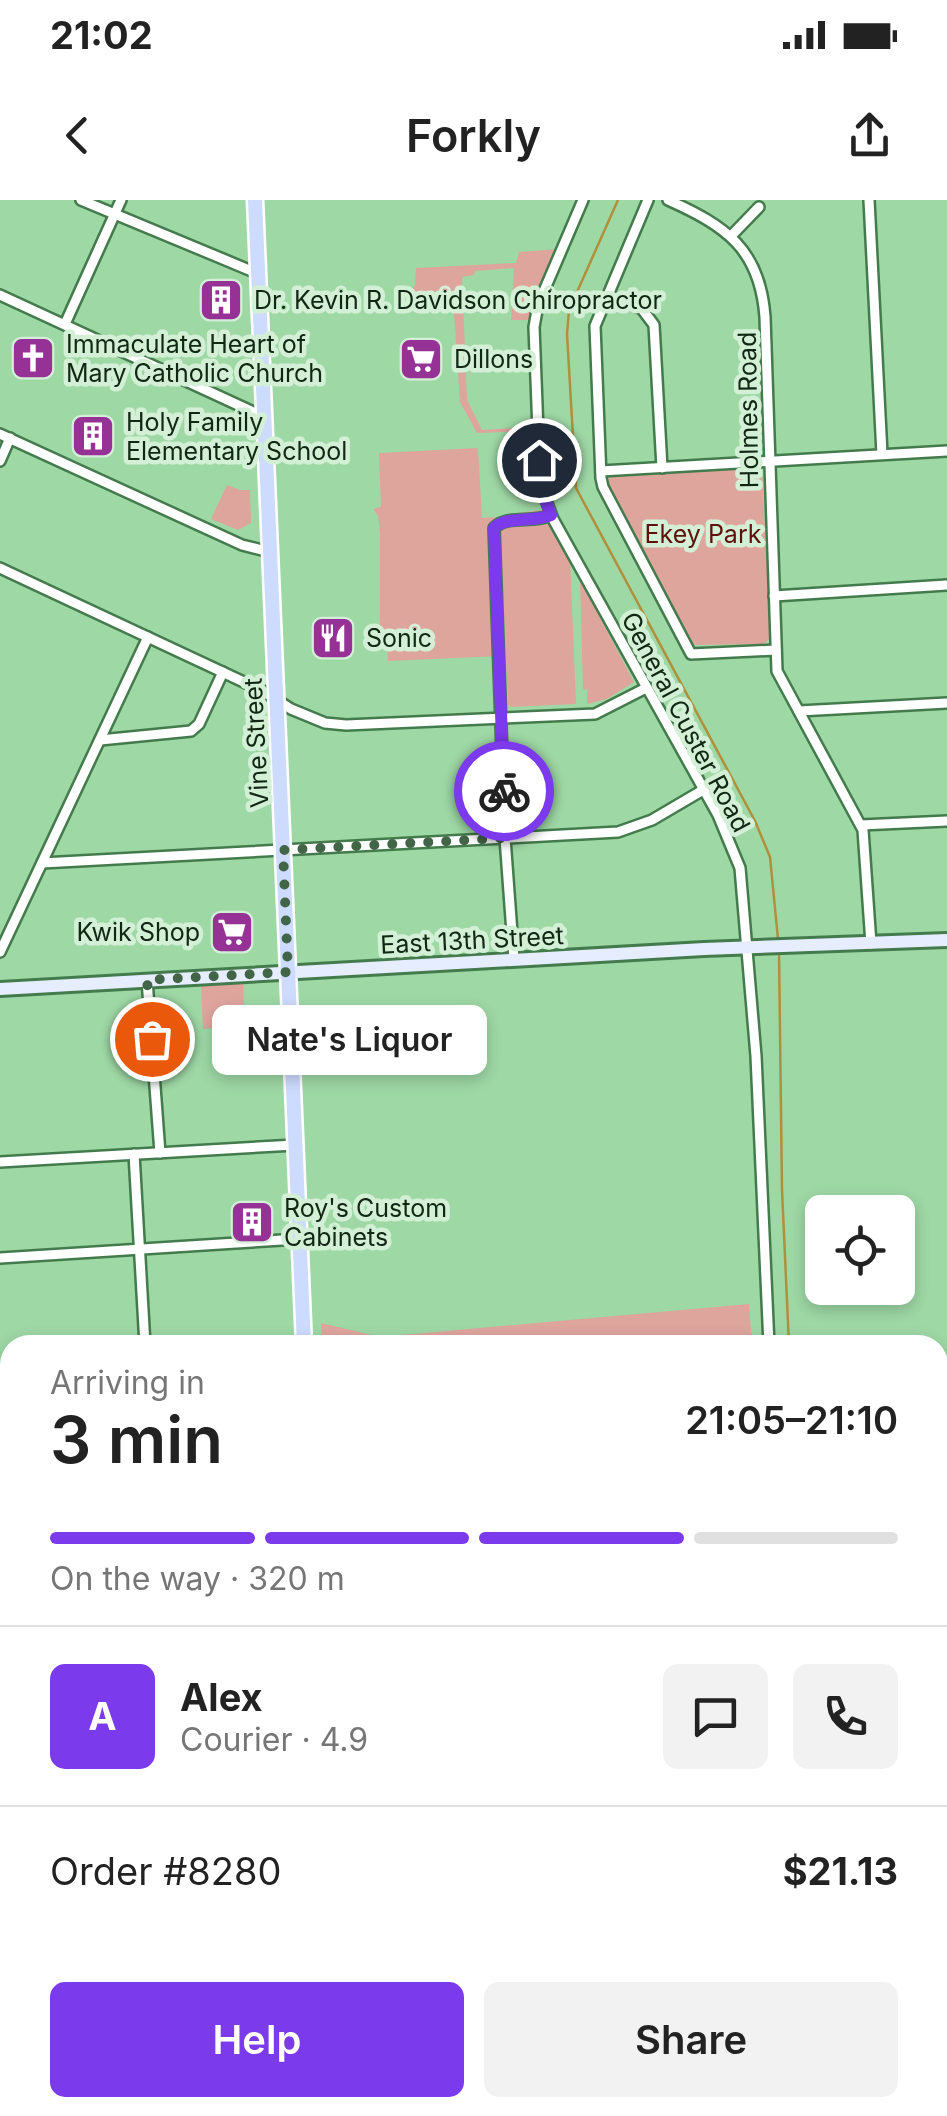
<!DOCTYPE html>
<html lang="en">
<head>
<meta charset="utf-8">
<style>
	:root { --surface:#fff; --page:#f2f2f2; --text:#222; --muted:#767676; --line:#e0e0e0; --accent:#7c3aed }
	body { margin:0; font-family:Inter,sans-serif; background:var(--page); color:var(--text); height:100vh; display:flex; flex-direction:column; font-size:38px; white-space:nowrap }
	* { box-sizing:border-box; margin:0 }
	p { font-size:32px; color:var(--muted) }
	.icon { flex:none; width:55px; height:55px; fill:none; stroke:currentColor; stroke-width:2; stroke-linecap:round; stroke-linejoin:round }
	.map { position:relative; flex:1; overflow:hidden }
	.drawer { position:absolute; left:0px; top:1135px; width:948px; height:782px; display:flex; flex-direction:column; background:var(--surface); border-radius:30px 30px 0 0; box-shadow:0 5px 15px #0003 }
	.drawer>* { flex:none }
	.fabs { position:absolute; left:805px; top:995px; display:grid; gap:20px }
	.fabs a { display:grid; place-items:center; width:110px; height:110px; border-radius:15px; background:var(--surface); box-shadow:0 5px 15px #0003; font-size:50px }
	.pin { position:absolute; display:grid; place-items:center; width:85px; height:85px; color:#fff; margin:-42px; border:5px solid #fff; border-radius:50%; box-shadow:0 2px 10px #0007 }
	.courier { position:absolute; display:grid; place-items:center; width:100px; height:100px; margin:-50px; border:8px solid #7c3aed; border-radius:50%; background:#fff; color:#222; box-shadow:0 2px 12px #0007 }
	.bubble { position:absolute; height:70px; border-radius:15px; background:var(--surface); box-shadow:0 5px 15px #0003; font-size:32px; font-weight:600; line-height:70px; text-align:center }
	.overview em { font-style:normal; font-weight:600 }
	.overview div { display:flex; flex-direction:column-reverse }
	.overview { display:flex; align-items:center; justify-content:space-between; height:170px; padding:0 50px }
	h1 { font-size:65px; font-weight:600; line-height:75px }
	.bar { display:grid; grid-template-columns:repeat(4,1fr); gap:15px 10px; align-content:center; height:120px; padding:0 50px }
	.bar i { height:12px; border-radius:8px; background:var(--line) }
	.bar .selected { background:var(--accent) }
	.bar p { grid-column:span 4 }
	.line { display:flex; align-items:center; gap:25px; padding:0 50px; border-top:2px solid var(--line) }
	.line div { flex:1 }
	.round { display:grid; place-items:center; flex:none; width:105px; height:105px; border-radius:15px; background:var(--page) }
	.button { display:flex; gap:20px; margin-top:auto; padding:20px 50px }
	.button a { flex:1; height:115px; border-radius:15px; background:var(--accent); color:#fff; font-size:40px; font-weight:600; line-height:115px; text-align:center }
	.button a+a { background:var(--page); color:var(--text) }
	.status { display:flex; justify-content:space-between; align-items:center; height:70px; padding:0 50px; background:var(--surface); direction:ltr }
	.status svg { height:28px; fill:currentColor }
	header { display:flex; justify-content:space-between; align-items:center; height:130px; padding:0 50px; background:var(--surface); font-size:45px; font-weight:600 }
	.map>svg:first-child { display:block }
</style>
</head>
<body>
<div class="status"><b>21:02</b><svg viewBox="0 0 49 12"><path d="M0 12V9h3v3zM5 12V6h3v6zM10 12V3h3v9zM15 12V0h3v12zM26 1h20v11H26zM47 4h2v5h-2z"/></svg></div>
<header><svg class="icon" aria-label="back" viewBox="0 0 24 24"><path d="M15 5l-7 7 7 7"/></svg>Forkly<svg class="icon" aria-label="share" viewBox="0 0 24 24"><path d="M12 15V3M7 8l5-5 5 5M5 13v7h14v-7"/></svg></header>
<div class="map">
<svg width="947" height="1916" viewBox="0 0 947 1916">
	<rect width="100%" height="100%" fill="#9ed8a5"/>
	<path fill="#8ecf97" d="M 0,1432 L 10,1437 L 10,1557 L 0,1552 Z"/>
	<g fill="#dea59d">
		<path d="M 558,49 L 533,103 L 529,120 L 511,120 L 514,68 L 475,71 L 474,75 L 462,77 L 467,200 L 482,230 L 533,227 L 533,231 L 477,233 L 460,202 L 453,98 L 406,100 L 415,85 L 416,68 L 516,63 L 519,52 Z"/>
		<path d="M 478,248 L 482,318 L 517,316 L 518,313 L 548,309 L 551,315 L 496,325 L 500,456 L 388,461 L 387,437 L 380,437 L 380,332 L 378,316 L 373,309 L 381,307 L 379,253 Z"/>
		<path d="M 755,268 L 762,273 L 771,437 L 764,444 L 691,445 L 605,282 L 610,277 Z"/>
		<path d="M 227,285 L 240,290 L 250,290 L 251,323 L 238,330 L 211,319 Z"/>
		<path d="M 502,324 L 550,324 L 570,357 L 576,504 L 511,507 L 508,505 L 500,327 Z"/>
		<path d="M 580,380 L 634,482 L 607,499 L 587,504 L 587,490 L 583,489 Z"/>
		<path d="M 243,783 L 245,826 L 203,829 L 201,786 Z"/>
		<path d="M 749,1104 L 752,1145 L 322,1145 L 321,1123 L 380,1137 Z"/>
	</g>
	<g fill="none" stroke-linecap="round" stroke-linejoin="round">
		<g stroke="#b0903c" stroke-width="2.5">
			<path d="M 618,0 L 569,110 L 567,134 L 576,288 L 755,621 L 770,657 L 778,739"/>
			<path d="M 779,752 L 782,990 L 789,1145"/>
			<path d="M 938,1540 L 947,1546"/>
		</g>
		<g stroke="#447b4d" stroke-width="14">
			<g id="street">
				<path d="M 81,0 L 259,74"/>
				<path d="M 583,0 L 538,105 L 534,127 L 540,284 L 553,319 L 718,615 L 740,668 L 756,856 L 769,1145"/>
				<path d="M 648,0 L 595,126 L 601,278 L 603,287 L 691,454 L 776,450"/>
				<path d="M 668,0 C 726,26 760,49 765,117 L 777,471 L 863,630 L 871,744"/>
				<path d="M 869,0 L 882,254"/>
				<path d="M 731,36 L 759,7"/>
				<path d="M 0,95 L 264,217"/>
				<path d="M 608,95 L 642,109 L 654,125 L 662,268"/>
				<path d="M 65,124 L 121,0"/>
				<path d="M 0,234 L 242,345 L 270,352"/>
				<path d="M 0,261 L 10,238"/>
				<path d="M 601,271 L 947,251"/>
				<path d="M 0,368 L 261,490 L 291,509 L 325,523 L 346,525 L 595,514 L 646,488"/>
				<path d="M 774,396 L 947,385"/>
				<path d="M 799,511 L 947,503"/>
				<path d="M 100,540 L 191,531 L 199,524 L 223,472"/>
				<path d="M 861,625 L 947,621"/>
				<path d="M 42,663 L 618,632 L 652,620 L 703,590"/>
				<path d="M 0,752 L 148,437"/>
				<path d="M 514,760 L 505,638 L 494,328 C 508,314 533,324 551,315"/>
				<path d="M 147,780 L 160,953"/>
				<path d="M 134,954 L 145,1145"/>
				<path d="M 0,962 L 295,945"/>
				<path d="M 0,1058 L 298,1039"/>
				<path d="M 0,1562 L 10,1567"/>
				<path d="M 0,1698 L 10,1703"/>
				<path d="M 0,1842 L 10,1847"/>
				<path d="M 0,1908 L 17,1916"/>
				<path d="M 135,1908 L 153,1916"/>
			</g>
		</g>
		<g stroke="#447b4d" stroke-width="18">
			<g id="secondary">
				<path d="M 0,789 L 704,749 L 947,740"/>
				<path d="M 0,1422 L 10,1427"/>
				<path d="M 938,1821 L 947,1825"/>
			</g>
		</g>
		<g stroke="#fff" stroke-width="19">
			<g id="primary">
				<path d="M 255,0 L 304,1145"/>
				<path d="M 341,1908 L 342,1916"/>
			</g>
		</g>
		<use href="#street" stroke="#fff" stroke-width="9"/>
		<use href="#secondary" stroke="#e6edff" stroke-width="12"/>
		<use href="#primary" stroke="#cddbfe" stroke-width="14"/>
		<g stroke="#58815e" stroke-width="2.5" stroke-dasharray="12 12" stroke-linecap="butt">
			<path d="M 0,1291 L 10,1296"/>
			<path d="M 0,1312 L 10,1316"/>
			<path d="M 938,1733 L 947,1737"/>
		</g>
	</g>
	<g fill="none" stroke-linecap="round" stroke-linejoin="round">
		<path stroke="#426547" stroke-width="10" stroke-dasharray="0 18" d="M 152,839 L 147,780 L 288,772 L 283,650 L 505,638 L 504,591"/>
		<path stroke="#7c3aed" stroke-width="12" d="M 504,591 L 494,328 C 508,315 533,323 551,315 L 542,292 L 539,260"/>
	</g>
	<defs>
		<g id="building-square" transform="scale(2.25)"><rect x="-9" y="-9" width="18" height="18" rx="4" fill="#963196" stroke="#d3f0d6"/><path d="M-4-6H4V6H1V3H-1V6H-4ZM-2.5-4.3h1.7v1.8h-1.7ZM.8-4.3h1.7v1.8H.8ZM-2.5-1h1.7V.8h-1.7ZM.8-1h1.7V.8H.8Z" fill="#fff"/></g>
		<g id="church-square" transform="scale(2.25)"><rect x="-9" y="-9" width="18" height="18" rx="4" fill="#963196" stroke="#d3f0d6"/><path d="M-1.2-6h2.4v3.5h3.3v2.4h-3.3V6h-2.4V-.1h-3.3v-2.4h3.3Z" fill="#fff"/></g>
		<g id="supermarket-square" transform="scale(2.25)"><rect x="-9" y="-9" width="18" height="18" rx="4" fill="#963196" stroke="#d3f0d6"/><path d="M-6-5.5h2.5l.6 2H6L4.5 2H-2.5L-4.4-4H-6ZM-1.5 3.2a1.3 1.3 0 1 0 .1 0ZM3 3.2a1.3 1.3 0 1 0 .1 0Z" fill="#fff"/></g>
		<g id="restaurant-square" transform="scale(2.25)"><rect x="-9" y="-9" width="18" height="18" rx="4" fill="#963196" stroke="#d3f0d6"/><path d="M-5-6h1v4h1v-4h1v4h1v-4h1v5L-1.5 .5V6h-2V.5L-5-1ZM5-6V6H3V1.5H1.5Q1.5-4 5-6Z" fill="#fff"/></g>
	</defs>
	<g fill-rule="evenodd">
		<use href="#building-square" x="221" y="100"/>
		<use href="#church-square" x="33" y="158"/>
		<use href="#supermarket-square" x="421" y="159"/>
		<use href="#building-square" x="93" y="236"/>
		<use href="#restaurant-square" x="333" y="438"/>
		<use href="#supermarket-square" x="232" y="732"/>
		<use href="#building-square" x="252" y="1022"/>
	</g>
	<g text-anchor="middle" stroke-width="9" stroke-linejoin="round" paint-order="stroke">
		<g font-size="25" fill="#102714" stroke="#d3f0d6" text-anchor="start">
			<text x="254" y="109">Dr. Kevin R. Davidson Chiropractor</text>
			<text x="66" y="153">Immaculate Heart of<tspan x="66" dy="29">Mary Catholic Church</tspan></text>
			<text x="454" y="168">Dillons</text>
			<text x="126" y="231">Holy Family<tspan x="126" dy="29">Elementary School</tspan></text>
			<text x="366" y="447">Sonic</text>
			<text x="200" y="741" text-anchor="end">Kwik Shop</text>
			<text x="284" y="1017">Roy's Custom<tspan x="284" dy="29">Cabinets</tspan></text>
		</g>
		<g font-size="25" fill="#102714" stroke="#d3f0d6">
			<text transform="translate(748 210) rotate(-91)" y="9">Holmes Road</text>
			<text transform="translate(686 522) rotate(62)" y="9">General Custer Road</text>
			<text transform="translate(256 543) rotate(-93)" y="9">Vine Street</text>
			<text transform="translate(472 740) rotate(-3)" y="9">East 13th Street</text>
		</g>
		<g font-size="25" fill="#5e100c" stroke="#d3f0d6">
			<text x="703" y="343">Ekey Park</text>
		</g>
	</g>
</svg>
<div class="fabs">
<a><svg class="icon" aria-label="locate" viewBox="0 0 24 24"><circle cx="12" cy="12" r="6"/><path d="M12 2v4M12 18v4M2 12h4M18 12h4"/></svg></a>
</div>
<div class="pin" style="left:152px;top:839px;background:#ea580c"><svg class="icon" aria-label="bag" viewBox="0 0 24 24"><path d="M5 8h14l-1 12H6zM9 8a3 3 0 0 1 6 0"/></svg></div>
<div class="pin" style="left:539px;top:260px;background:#1f2937"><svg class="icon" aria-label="home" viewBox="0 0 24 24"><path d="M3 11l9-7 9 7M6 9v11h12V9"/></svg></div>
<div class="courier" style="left:504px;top:591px"><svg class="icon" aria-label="bike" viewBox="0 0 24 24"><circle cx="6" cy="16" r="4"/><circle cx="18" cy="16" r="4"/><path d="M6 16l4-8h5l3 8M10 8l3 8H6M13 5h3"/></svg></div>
<div class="bubble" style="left:212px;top:805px;width:275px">Nate's Liquor</div>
<section class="drawer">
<div class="overview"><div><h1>3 min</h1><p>Arriving in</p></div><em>21:05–21:10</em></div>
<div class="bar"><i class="selected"></i><i class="selected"></i><i class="selected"></i><i></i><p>On the way · 320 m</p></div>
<div class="line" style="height:180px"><b class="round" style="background:var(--accent);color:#fff">A</b><div><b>Alex</b><p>Courier · 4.9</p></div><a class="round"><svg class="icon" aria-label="chat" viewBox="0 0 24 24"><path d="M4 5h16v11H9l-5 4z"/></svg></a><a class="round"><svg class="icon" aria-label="phone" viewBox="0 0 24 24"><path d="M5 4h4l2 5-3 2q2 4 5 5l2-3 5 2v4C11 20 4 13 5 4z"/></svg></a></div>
<div class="line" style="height:130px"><div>Order #8280</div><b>$21.13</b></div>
<div class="button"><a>Help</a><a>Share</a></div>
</section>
</div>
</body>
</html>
